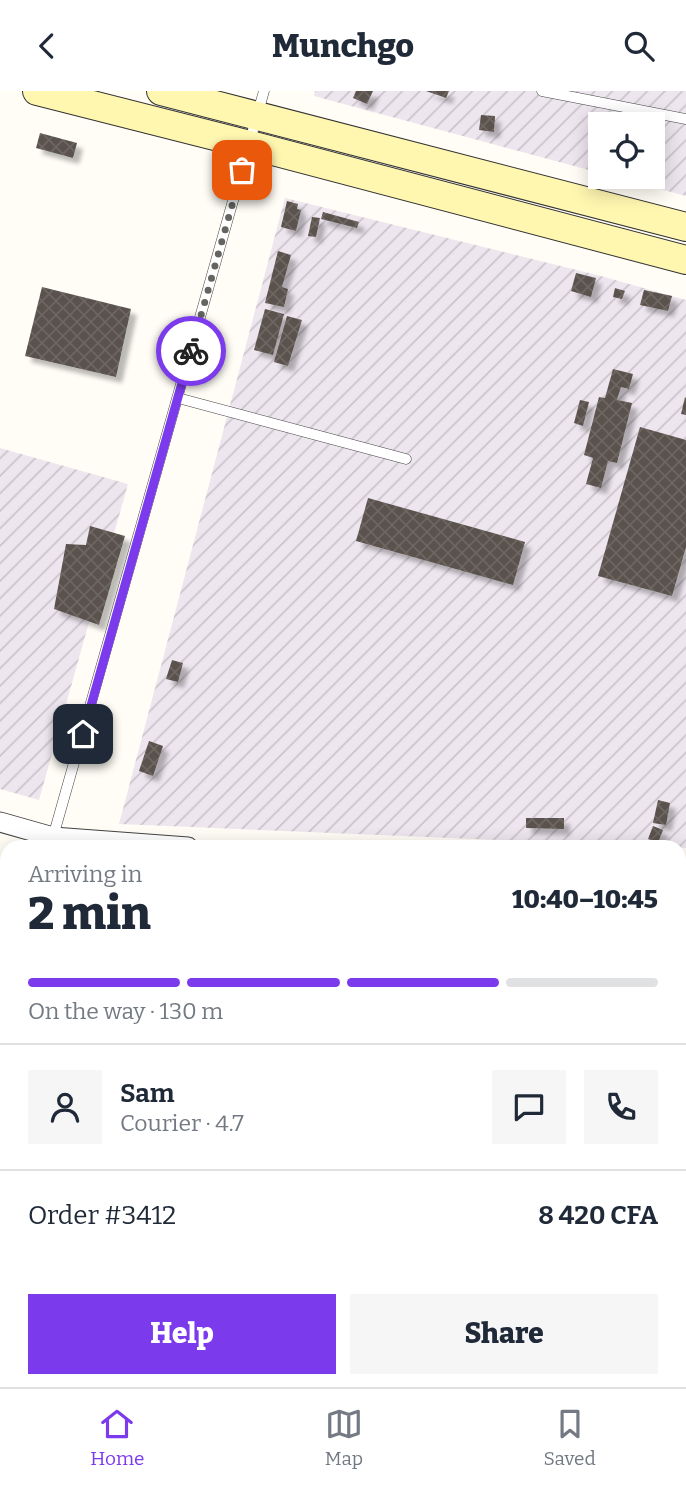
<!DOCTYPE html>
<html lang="en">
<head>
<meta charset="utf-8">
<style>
	:root { --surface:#fff; --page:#f6f6f7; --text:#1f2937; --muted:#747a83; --line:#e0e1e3; --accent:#7c3aed }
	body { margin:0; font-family:Bitter,serif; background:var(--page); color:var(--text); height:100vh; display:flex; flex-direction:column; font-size:26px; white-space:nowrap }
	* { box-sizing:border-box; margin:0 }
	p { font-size:23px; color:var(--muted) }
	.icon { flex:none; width:38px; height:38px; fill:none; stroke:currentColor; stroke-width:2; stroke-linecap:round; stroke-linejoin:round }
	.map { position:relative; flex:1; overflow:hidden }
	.panel { position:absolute; left:0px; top:749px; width:686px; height:548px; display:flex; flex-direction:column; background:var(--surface); border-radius:21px 21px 0 0; box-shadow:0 4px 18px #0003 }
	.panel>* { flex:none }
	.tools { position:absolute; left:588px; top:21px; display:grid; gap:14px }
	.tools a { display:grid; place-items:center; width:77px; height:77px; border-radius:0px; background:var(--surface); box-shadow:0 4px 18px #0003; font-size:35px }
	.pin { position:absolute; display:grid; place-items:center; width:60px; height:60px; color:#fff; margin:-30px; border-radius:14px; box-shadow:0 4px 10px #0006 }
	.courier { position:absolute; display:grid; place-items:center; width:70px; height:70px; margin:-35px; border:5px solid #7c3aed; border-radius:50%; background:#fff; color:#222; box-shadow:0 2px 9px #0007 }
	.overview em { font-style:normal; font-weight:800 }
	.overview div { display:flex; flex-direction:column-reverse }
	.overview { display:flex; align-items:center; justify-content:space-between; height:119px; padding:0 28px }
	h1 { font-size:46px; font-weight:800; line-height:52px }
	.bar { display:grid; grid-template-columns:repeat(4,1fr); gap:10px 7px; align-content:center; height:84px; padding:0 28px }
	.bar i { height:9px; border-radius:5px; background:var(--line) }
	.bar .active { background:var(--accent) }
	.bar p { grid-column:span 4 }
	.line { display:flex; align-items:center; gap:18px; padding:0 28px; border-top:2px solid var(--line) }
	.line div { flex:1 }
	.round { display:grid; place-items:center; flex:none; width:74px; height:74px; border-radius:0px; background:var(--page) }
	.primary-button { display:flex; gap:14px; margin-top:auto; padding:14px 28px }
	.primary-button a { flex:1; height:80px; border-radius:0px; background:var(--accent); color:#fff; font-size:28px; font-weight:800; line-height:80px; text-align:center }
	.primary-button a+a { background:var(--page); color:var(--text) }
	header { display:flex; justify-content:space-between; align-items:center; height:91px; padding:0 28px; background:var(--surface); font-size:32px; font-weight:800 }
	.tab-bar { display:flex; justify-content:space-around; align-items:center; height:98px; border-top:2px solid var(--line); background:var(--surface); font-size:19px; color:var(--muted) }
	.tab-bar a { display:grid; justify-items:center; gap:4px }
	.tab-bar .active { color:var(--accent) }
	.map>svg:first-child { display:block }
</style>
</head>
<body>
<header><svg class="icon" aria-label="back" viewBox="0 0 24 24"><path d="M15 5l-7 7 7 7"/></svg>Munchgo<svg class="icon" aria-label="search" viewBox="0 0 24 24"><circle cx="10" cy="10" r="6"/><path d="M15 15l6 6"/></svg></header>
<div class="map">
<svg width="686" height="1296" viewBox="0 0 686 1296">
	<defs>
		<pattern id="industrial-furrows" width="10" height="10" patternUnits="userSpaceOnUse" patternTransform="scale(1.75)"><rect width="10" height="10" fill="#eee6ef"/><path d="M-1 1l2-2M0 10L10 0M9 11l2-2" fill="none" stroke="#cbc4cc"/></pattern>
		<pattern id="building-cross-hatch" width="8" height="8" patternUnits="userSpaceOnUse" patternTransform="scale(1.75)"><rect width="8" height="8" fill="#5a524d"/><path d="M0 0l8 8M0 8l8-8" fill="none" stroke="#6d6662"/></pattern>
		<filter id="shadow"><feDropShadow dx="6" dy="6" stdDeviation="2" flood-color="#0004"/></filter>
	</defs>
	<rect width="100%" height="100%" fill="#fffdf5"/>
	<g fill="url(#industrial-furrows)">
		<path d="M 315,0 L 686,0 L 686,105 L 616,86 L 653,86 L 653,33 L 600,33 L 600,82 L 314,5 Z"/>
		<path d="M 285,107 L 601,185 L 686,209 L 686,757 L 119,733 Z"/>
		<path d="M 0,357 L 128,393 L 39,709 L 0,698 Z"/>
	</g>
	<g fill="url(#building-cross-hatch)" filter="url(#shadow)">
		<path d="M 356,0 L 373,0 L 367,13 L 353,7 Z"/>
		<path d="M 426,0 L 449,0 L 446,7 Z"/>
		<path d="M 481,24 L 495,25 L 494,41 L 479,39 Z"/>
		<path d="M 40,42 L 77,52 L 73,67 L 36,57 Z"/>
		<path d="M 594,42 L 600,44 L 600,64 L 594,63 L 597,52 L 592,51 Z"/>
		<path d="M 287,110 L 298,113 L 297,118 L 301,119 L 296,140 L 281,136 Z"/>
		<path d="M 323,121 L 359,131 L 357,137 L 321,128 Z"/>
		<path d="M 312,126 L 320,127 L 316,146 L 308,145 Z"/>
		<path d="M 278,160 L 291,164 L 282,196 L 288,198 L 284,216 L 265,212 Z"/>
		<path d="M 576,182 L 596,187 L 591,206 L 571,200 Z"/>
		<path d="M 42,196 L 131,218 L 116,286 L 25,265 Z"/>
		<path d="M 615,197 L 625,200 L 622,208 L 613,206 Z"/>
		<path d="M 644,199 L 672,205 L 668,220 L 640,214 Z"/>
		<path d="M 265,218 L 284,223 L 273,264 L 254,259 Z"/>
		<path d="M 287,225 L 302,229 L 288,275 L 274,271 Z"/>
		<path d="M 613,278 L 633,283 L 629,298 L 621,296 L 617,309 L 632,312 L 617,372 L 608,370 L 601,397 L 586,393 L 593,367 L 584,364 L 599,306 L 605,307 Z"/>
		<path d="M 685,306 L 686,307 L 686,324 L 681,323 Z"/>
		<path d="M 580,309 L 589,311 L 583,335 L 574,332 Z"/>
		<path d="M 640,336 L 686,349 L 686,456 L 672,505 L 598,485 Z"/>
		<path d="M 368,407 L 525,451 L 513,494 L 356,450 Z"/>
		<path d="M 90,435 L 125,445 L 99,534 L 54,518 L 66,453 L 86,454 Z"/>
		<path d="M 172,569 L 183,572 L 178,591 L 166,588 Z"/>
		<path d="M 149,650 L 163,655 L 153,685 L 139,680 Z"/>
		<path d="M 658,709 L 670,712 L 666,734 L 653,732 Z"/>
		<path d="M 526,727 L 564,727 L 564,738 L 526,737 Z"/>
		<path d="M 653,735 L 663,739 L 658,752 L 648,748 Z"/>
	</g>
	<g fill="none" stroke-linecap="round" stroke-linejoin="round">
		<g stroke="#444" stroke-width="11">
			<g id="lane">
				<path d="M 542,0 L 686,28"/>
				<path d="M 178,307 L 406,368"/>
				<path d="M 53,746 L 264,0"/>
				<path d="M 0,1219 L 7,1220"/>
			</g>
		</g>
		<g stroke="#444" stroke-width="21">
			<g id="street">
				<path d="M 0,731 L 53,746 L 188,756"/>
				<path d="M 679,784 L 686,784"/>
				<path d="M 0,968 L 7,940"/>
				<path d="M 0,1180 L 7,1208"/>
				<path d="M 679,1187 L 686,1188"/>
				<path d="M 7,1296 L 7,1290"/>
			</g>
		</g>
		<g stroke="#333" stroke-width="30">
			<g id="secondary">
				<path d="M 37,0 L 250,54 L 686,169"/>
				<path d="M 161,0 L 686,136"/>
			</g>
		</g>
		<use href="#lane" stroke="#fff" stroke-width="10"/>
		<use href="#street" stroke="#fff" stroke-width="19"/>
		<use href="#secondary" stroke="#fff6b0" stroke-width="28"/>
	</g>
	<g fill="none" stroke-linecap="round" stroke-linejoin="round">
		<path stroke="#646461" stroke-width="7" stroke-dasharray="0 12.6" d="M 191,260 L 242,79"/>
		<path stroke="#7c3aed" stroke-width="9" d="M 83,643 L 191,260"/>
	</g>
</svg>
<div class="tools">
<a><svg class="icon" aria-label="locate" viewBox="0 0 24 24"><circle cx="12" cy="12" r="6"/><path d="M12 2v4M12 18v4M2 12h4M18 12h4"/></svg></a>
</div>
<div class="pin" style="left:242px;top:79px;background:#ea580c"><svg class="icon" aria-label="bag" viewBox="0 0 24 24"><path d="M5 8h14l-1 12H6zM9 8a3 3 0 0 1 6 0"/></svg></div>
<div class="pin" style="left:83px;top:643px;background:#1f2937"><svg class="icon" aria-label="home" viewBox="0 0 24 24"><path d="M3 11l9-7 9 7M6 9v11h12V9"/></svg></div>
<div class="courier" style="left:191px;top:260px"><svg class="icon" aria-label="bike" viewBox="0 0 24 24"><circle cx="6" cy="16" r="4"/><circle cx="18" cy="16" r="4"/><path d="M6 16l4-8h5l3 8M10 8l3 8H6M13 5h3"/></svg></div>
<section class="panel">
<div class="overview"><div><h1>2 min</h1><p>Arriving in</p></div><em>10:40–10:45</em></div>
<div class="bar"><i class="active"></i><i class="active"></i><i class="active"></i><i></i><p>On the way · 130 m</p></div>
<div class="line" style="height:126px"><a class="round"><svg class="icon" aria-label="person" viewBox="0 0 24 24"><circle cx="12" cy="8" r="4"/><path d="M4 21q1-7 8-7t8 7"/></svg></a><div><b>Sam</b><p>Courier · 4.7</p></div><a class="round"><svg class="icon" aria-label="chat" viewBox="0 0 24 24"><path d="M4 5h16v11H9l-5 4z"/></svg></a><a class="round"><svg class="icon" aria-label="phone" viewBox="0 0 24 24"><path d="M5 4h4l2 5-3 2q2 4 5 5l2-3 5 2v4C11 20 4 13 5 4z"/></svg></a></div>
<div class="line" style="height:91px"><div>Order #3412</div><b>8 420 CFA</b></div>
<div class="primary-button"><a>Help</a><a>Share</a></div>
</section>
</div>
<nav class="tab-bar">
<a class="active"><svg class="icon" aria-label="home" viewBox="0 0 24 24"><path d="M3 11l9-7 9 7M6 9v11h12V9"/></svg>Home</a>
<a><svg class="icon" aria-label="map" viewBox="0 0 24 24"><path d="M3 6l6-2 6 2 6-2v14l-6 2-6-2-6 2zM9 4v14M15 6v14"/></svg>Map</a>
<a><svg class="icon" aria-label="saved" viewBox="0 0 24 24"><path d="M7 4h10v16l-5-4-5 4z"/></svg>Saved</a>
</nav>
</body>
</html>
